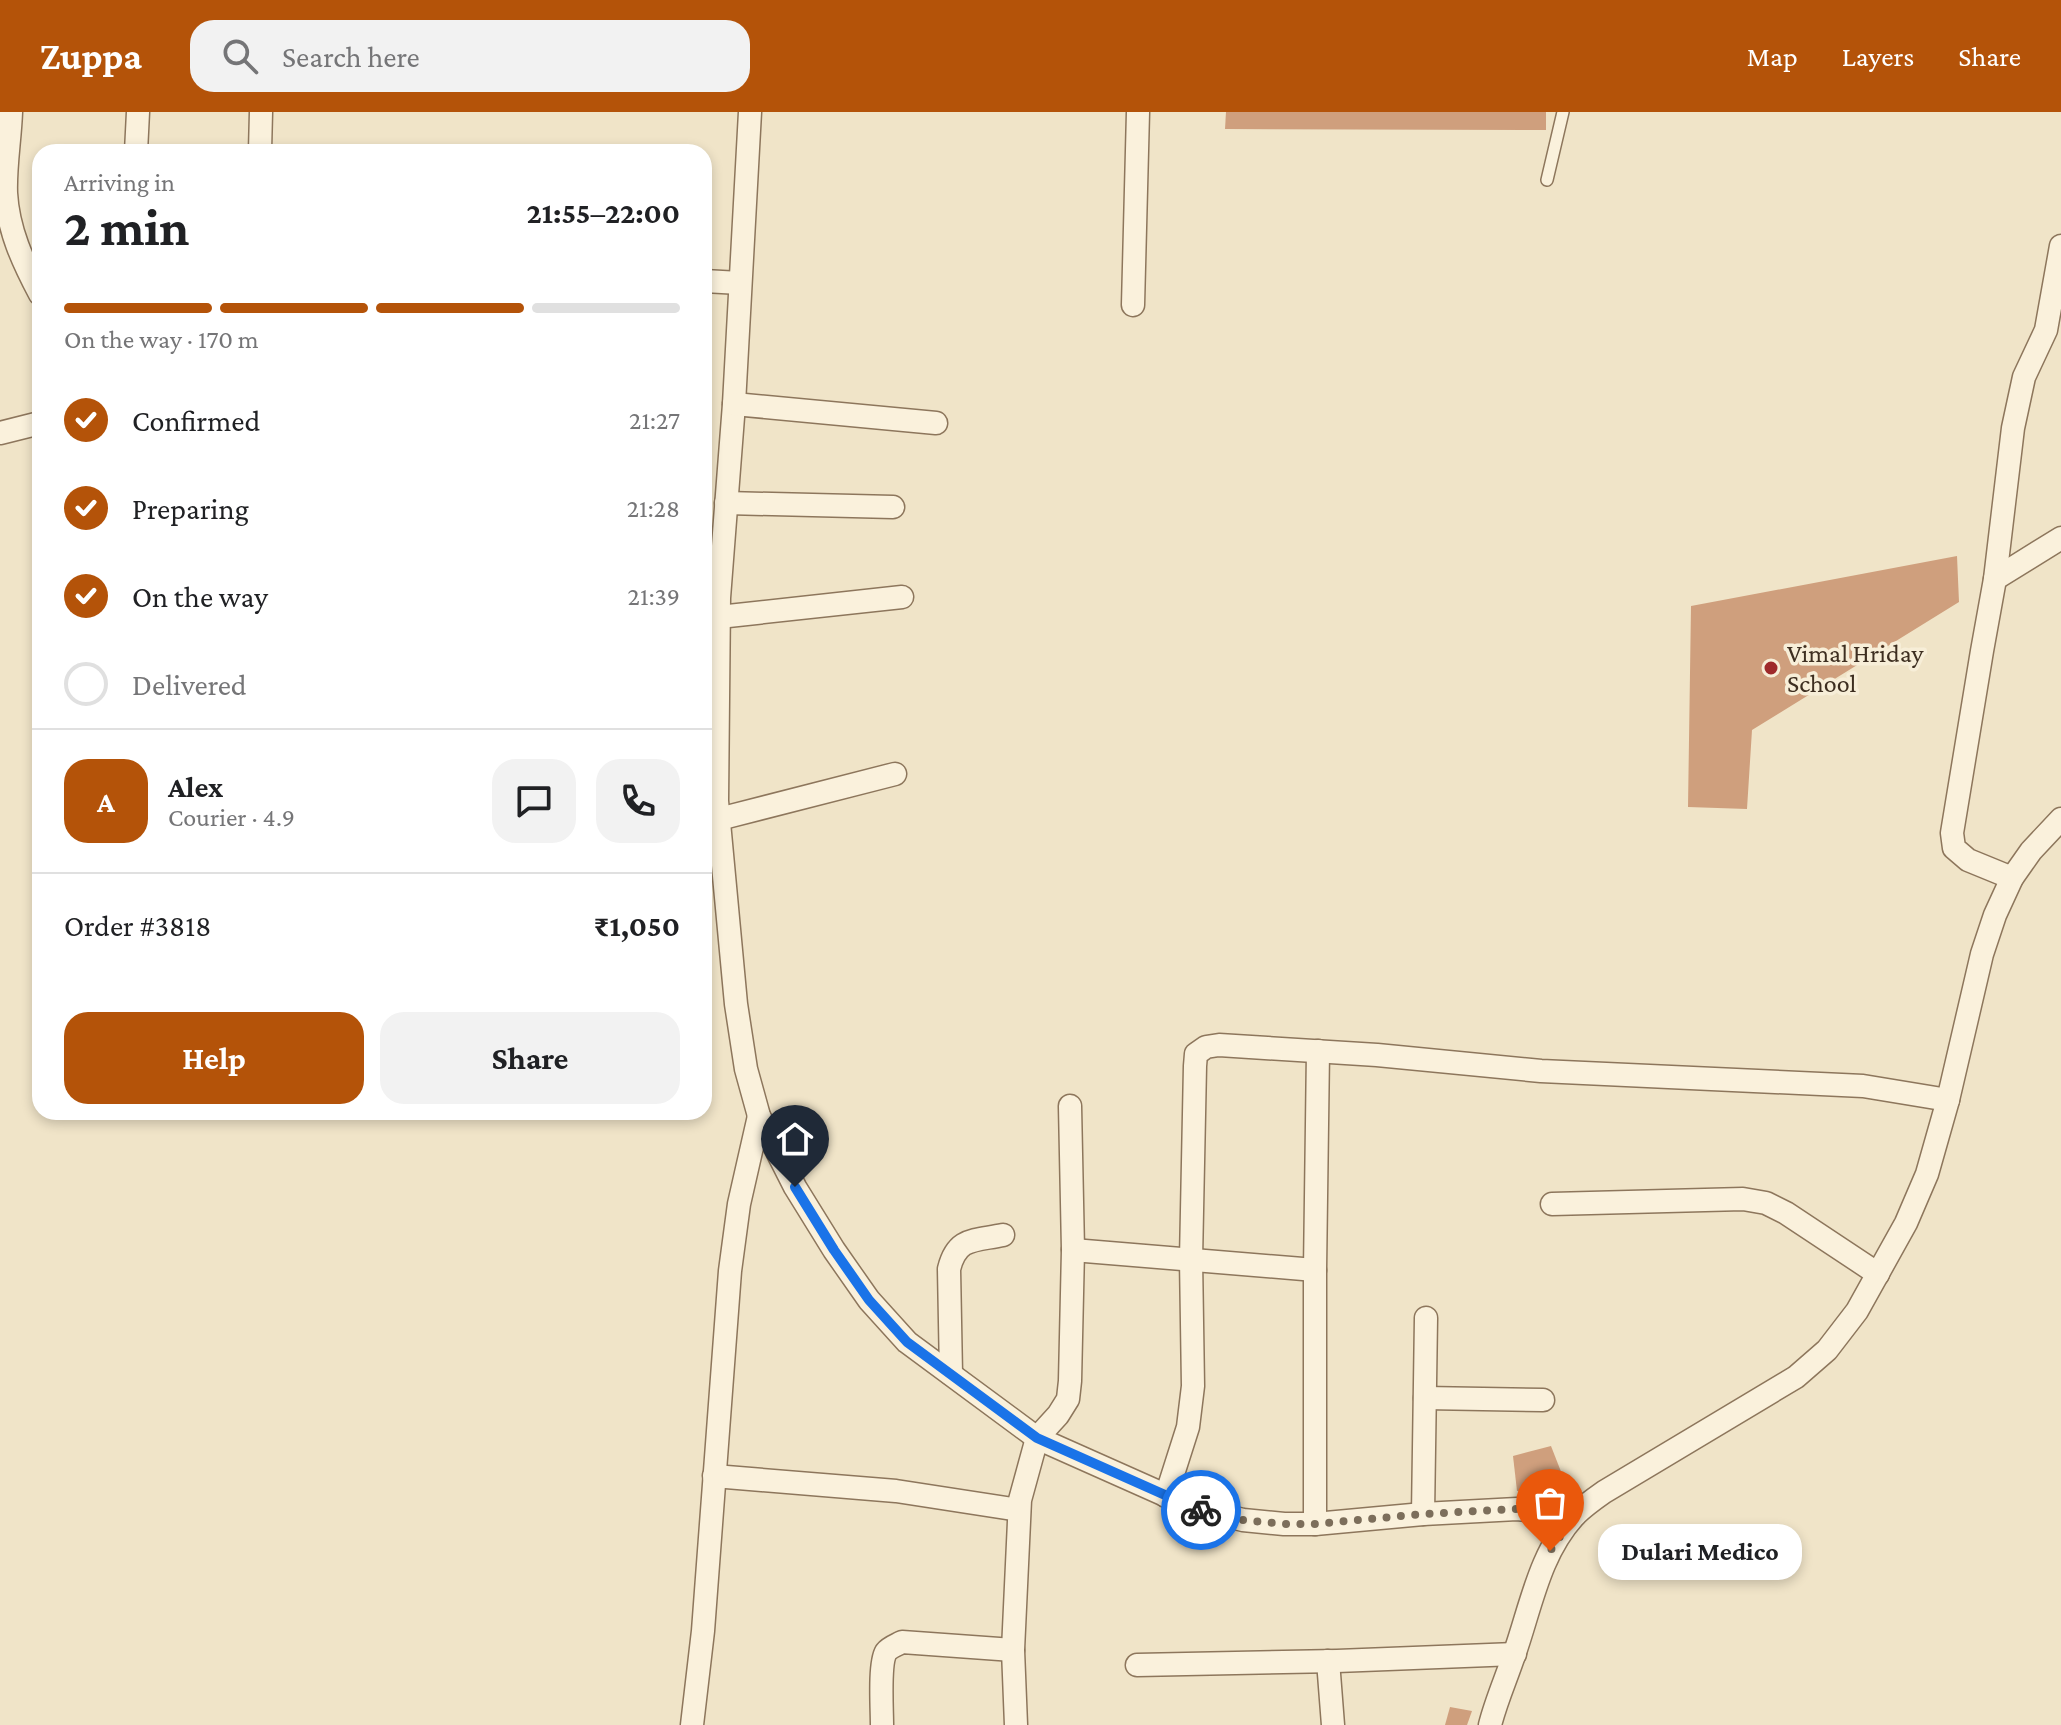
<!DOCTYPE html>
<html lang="en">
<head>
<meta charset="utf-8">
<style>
	:root { --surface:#fff; --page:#f2f2f2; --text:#202124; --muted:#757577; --line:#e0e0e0; --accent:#b45309 }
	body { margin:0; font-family:"Crimson Pro",serif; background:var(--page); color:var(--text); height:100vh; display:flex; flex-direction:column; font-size:30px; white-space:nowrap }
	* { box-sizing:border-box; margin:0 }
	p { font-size:26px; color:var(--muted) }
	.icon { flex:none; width:44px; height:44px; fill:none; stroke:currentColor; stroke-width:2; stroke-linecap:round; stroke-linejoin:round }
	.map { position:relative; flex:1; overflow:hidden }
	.panel { position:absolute; left:32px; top:32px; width:680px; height:976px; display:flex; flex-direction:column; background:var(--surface); border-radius:24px; box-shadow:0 4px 12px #0003 }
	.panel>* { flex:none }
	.pin { position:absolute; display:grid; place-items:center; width:68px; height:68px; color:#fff; margin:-82px -34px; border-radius:50% 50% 50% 0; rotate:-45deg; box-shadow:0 0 8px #0007 }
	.pin .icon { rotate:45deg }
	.courier { position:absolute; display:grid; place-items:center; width:80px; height:80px; margin:-40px; border:6px solid #1a73e8; border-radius:50%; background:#fff; color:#222; box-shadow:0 2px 10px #0007 }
	.bubble { position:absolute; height:56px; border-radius:24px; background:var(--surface); box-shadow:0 4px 12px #0003; font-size:26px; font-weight:700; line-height:56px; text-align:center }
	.head em { font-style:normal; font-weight:700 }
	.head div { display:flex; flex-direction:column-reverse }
	.head { display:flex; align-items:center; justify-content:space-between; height:136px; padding:0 32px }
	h1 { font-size:52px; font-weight:700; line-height:60px }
	.bar { display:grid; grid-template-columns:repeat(4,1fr); gap:12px 8px; align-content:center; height:96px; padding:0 32px }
	.bar i { height:10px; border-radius:6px; background:var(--line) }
	.bar .current { background:var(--accent) }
	.bar p { grid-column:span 4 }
	.line { display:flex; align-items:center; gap:20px; padding:0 32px; border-top:2px solid var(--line) }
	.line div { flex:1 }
	.round { display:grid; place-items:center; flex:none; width:84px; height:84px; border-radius:24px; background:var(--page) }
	ol { padding:0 32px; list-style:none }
	li { display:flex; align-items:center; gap:24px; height:88px }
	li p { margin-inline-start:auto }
	li .icon { padding:8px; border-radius:50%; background:var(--accent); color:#fff; stroke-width:4 }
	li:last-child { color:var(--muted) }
	li i { width:44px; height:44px; border:4px solid var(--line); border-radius:50% }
	.primary-button { display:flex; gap:16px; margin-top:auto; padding:16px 32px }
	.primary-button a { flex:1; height:92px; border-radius:24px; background:var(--accent); color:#fff; font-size:32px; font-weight:700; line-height:92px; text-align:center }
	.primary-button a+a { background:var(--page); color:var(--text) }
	header { display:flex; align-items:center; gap:48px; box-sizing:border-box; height:112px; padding:0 40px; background:var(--accent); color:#fff }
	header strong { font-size:38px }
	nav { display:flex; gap:44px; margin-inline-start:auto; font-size:28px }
	.search { width:560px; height:72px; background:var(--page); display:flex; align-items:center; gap:20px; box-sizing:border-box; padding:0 28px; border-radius:24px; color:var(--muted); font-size:30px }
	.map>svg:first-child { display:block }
</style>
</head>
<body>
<header>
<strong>Zuppa</strong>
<div class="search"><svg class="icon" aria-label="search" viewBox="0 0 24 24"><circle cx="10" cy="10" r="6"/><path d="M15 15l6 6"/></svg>Search here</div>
<nav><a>Map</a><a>Layers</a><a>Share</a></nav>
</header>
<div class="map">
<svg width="2061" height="1613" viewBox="0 0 2061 1613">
	<rect width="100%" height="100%" fill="#f0e4c8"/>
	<g fill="#cf9f7d">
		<path d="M 1226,0 L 1546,0 L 1546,18 L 1225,17 Z"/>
		<path d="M 1957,444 L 1959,490 L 1752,618 L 1747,697 L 1688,695 L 1691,494 Z"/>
		<path d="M 1551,1334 L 1567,1375 L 1517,1379 L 1513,1344 Z"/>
		<path d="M 1450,1595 L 1472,1599 L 1467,1613 L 1445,1613 Z"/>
	</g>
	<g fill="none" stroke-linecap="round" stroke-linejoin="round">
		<g stroke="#8d765c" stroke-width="14">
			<path id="service" d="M 1547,68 L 1563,0"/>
		</g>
		<g stroke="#8d765c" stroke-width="25">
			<g id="minor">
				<path d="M 11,0 C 10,27 5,55 6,81 C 8,118 23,150 40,182"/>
				<path d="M 750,0 L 734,292 L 719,486 L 717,689 L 736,892 L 746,957 L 759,1004 L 795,1075 L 834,1138 L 869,1188 L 907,1230 L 1037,1326 L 1192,1395 L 1243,1408 L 1284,1412 L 1315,1412 L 1423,1402 L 1517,1397 L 1575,1403"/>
				<path d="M 260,39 L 261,0"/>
				<path d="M 136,40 L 138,0"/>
				<path d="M 704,169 L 740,171"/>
				<path d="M 1133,193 L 1138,0"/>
				<path d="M 734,292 L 936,311"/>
				<path d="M 0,321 L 40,311"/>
				<path d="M 726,391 L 893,395"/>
				<path d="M 1995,467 L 2061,426"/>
				<path d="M 719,505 L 902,485"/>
				<path d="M 719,707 L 895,662"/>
				<path d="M 2012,766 L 1968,748 L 1954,736 L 1952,721 L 1982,539 L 1995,467 L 2013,316 L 2024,265 L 2046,218 L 2061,134"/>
				<path d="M 1552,1092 L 1743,1087 L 1766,1091 L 1786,1101 L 1878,1162"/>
				<path d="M 1073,1138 L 1315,1158"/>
				<path d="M 951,1262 L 949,1157 C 957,1125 974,1129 1003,1123"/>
				<path d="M 1425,1286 L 1543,1288"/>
				<path d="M 714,1364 L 896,1379 L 1019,1398"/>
				<path d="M 1166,1384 L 1188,1315 L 1193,1274 L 1191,1147 L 1195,954 L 1196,942 L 1206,935 L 1219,933 L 1377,943 L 1541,959 L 1863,974 L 1948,988"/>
				<path d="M 1423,1402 L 1426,1206"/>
				<path d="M 1315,1412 L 1315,1158 L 1318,939"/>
				<path d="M 1328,1549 L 1333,1613"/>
				<path d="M 1137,1553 L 1337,1549 L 1515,1542"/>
				<path d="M 692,1613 L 703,1519 L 730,1159 L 739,1092 L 759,1004"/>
				<path d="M 882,1613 C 882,1597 879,1552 886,1540 C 890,1535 897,1533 902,1530 L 1013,1538"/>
				<path d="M 1016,1613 L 1013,1538 L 1020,1388 L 1037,1326 L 1058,1303 L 1068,1287 L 1070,1269 L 1073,1138 L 1070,994"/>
				<path d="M 1490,1613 C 1496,1589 1506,1567 1514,1543 C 1531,1495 1539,1442 1575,1403 C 1583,1395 1594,1387 1604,1380 L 1796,1265 L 1827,1238 L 1857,1199 L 1906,1111 L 1927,1062 L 1948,988 L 1982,842 L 1995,803 L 2012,766 L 2031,739 L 2061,707"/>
			</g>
		</g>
		<use href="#service" stroke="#faf1dc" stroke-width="11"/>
		<use href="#minor" stroke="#faf1dc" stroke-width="22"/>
	</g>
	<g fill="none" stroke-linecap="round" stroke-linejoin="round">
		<path stroke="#7c6e5b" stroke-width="8" stroke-dasharray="0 14.4" d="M 1201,1398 L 1243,1408 L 1284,1412 L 1315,1412 L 1423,1402 L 1517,1397 L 1575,1403 L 1550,1439"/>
		<path stroke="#1a73e8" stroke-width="10" d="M 795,1075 L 834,1138 L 869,1188 L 907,1230 L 1037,1326 L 1192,1395 L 1201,1398"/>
	</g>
	<circle fill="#9e2a2b" stroke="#f7eed8" stroke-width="3" cx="1771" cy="556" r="8"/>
	<g text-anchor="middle" stroke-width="7" stroke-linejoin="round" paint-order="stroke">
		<g font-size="26" fill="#3d2e20" stroke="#f7eed8" text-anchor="start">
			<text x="1787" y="550">Vimal Hriday<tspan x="1787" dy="30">School</tspan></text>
		</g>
	</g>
</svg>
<div class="pin" style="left:1550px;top:1439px;background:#ea580c"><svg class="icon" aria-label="bag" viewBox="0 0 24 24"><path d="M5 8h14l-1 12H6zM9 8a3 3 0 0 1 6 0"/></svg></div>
<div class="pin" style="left:795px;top:1075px;background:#1f2937"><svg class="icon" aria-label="home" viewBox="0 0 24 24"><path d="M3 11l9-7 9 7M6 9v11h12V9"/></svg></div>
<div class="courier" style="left:1201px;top:1398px"><svg class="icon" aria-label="bike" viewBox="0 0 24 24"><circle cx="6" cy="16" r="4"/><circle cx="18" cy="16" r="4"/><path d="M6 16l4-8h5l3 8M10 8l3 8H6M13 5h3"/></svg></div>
<div class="bubble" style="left:1598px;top:1412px;width:204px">Dulari Medico</div>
<section class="panel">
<div class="head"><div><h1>2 min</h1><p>Arriving in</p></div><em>21:55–22:00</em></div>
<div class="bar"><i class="current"></i><i class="current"></i><i class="current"></i><i></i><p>On the way · 170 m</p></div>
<ol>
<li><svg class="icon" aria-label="check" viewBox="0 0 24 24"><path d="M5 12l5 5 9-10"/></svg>Confirmed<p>21:27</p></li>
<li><svg class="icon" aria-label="check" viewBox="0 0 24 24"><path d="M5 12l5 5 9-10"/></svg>Preparing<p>21:28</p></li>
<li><svg class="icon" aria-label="check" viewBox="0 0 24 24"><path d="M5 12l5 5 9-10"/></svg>On the way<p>21:39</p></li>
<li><i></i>Delivered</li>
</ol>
<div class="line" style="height:144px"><b class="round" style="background:var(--accent);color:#fff">A</b><div><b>Alex</b><p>Courier · 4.9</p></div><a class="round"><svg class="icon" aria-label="chat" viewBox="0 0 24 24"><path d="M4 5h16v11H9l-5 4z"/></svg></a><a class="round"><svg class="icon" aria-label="phone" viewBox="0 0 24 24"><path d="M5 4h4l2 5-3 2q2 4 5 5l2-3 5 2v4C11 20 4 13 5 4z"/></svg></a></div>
<div class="line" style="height:104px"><div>Order #3818</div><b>₹1,050</b></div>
<div class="primary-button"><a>Help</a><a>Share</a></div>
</section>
</div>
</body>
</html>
